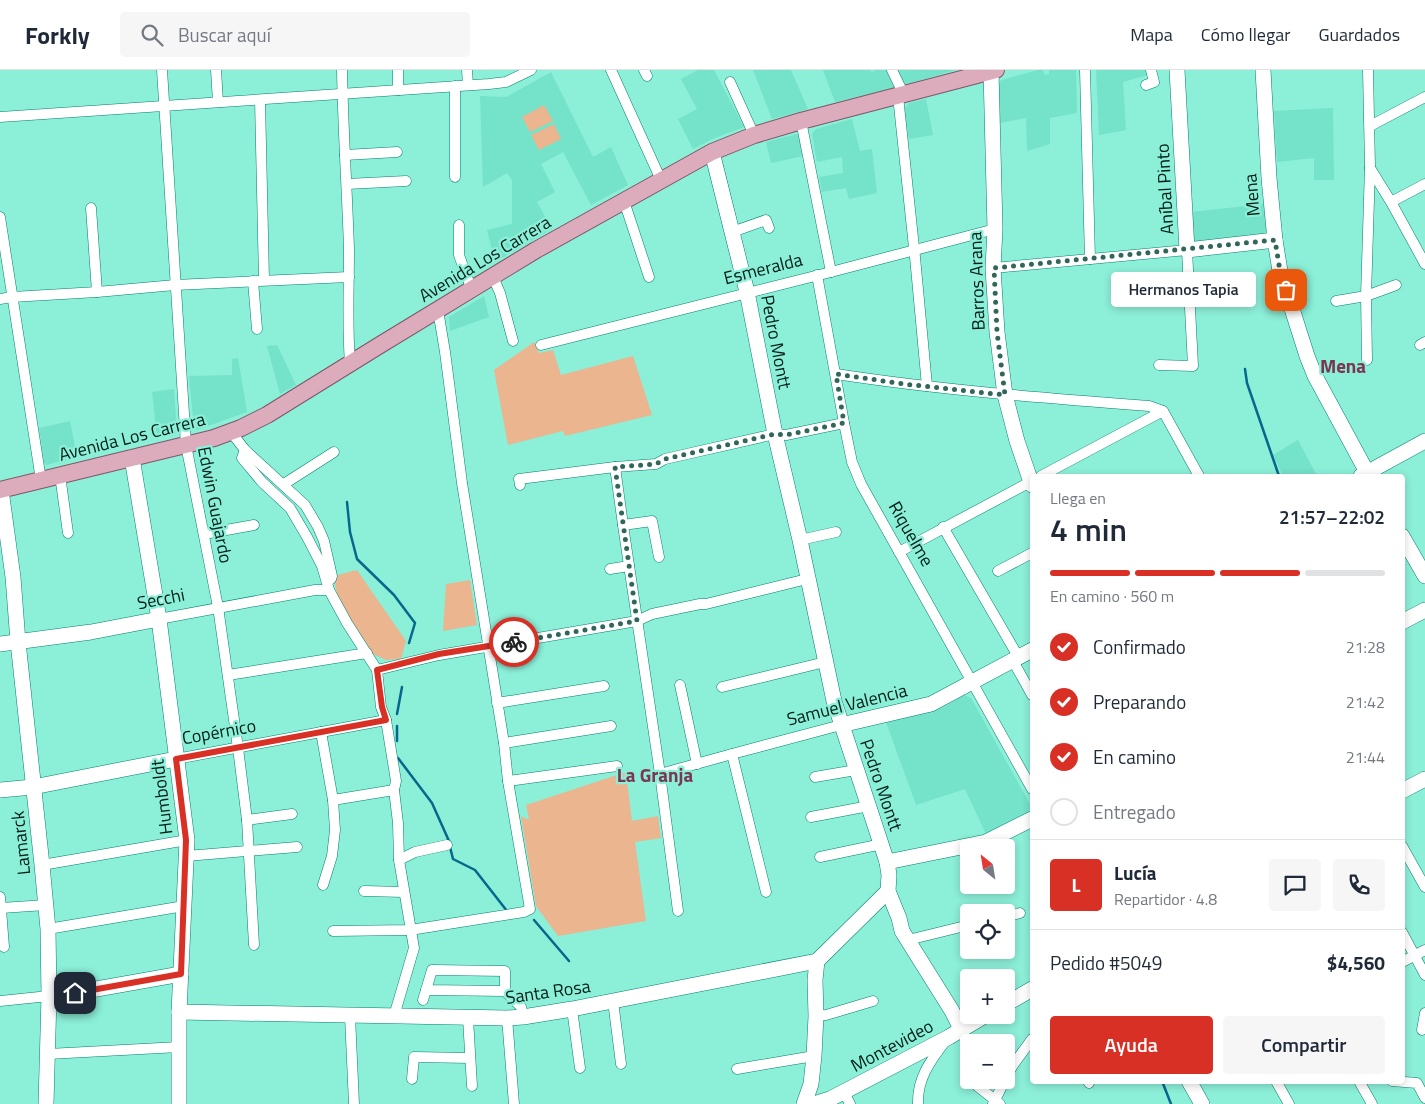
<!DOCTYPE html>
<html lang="es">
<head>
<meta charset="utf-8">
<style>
	:root { --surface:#fff; --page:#f6f6f7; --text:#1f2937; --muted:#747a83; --line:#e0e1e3; --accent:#d93025 }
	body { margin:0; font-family:"Titillium Web",sans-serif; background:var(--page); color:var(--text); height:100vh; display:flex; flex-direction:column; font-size:19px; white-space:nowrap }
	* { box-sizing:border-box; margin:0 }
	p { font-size:16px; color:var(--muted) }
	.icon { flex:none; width:28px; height:28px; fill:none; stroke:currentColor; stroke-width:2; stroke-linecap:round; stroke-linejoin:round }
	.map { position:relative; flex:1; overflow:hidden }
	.drawer { position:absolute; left:1030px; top:404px; width:375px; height:610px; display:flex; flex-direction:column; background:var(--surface); border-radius:5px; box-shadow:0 2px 8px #0003 }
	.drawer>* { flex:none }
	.needle { width:32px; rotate:330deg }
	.tools { position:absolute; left:960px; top:769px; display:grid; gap:10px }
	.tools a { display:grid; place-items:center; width:55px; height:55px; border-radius:5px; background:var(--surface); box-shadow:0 2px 8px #0003; font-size:25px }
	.pin { position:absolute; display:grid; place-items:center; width:42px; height:42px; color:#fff; margin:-21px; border-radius:10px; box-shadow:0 2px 8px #0006 }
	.courier { position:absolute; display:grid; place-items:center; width:50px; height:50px; margin:-25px; border:4px solid #d93025; border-radius:50%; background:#fff; color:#222; box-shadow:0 1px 6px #0007 }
	.bubble { position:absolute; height:35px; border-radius:5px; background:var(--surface); box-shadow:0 2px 8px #0003; font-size:16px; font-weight:600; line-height:35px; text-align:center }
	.summary em { font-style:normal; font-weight:600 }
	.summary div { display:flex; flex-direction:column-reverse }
	.summary { display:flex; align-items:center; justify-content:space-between; height:85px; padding:0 20px }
	h1 { font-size:32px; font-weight:600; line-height:38px }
	.bar { display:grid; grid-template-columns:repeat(4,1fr); gap:8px 5px; align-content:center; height:60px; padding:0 20px }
	.bar i { height:6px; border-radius:4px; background:var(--line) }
	.bar .on { background:var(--accent) }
	.bar p { grid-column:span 4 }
	.line { display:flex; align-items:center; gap:12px; padding:0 20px; border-top:1px solid var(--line) }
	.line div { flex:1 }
	.round { display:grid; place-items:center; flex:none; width:52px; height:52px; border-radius:5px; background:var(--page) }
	ol { padding:0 20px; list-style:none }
	li { display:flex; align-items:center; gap:15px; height:55px }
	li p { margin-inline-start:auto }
	li .icon { padding:5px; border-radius:50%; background:var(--accent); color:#fff; stroke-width:4 }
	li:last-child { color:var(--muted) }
	li i { width:28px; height:28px; border:2px solid var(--line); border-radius:50% }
	.primary-button { display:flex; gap:10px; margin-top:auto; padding:10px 20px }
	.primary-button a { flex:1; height:58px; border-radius:5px; background:var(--accent); color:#fff; font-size:20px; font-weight:600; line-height:58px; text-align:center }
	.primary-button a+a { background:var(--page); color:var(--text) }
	header { display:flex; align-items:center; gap:30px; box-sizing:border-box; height:70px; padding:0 25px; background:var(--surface); border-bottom:1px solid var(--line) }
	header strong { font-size:24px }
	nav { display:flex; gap:28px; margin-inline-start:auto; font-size:18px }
	.search { width:350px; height:45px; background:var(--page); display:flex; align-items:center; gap:12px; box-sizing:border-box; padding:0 18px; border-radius:5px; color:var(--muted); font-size:19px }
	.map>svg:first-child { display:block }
</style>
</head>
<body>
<header>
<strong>Forkly</strong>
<div class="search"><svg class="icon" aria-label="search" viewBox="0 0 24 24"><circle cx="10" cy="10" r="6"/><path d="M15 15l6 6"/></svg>Buscar aquí</div>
<nav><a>Mapa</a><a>Cómo llegar</a><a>Guardados</a></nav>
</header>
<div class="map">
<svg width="1425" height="1034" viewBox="0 0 1425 1034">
	<rect width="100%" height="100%" fill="#8cefd8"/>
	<g fill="#75e2ca">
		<path d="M 698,0 L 714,0 L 744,57 L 710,70 L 693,79 L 678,49 L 697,39 L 681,9 Z"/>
		<path d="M 753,0 L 791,0 L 808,39 L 772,49 Z"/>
		<path d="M 823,0 L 870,0 L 872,2 L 876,0 L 956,0 L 876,23 L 835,32 Z"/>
		<path d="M 1038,0 L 1043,0 L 1045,5 L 1049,4 L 1049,0 L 1076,0 L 1077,43 L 1050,48 L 1050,74 L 1027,81 L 1026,48 L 1000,53 L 998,16 L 1001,10 Z"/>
		<path d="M 1096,0 L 1146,0 L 1148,5 L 1123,12 L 1126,60 L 1099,65 Z"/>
		<path d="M 551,2 L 593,87 L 611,77 L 628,115 L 591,135 L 563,82 L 541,94 L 555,122 L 537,132 L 552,159 L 495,192 L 487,160 L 512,154 L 512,110 L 507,103 L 483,117 L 480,26 L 506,27 Z"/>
		<path d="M 926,29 L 933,65 L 909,69 L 904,39 L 909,33 Z"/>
		<path d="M 1333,38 L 1334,110 L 1314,110 L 1314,88 L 1277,92 L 1274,41 Z"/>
		<path d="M 852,49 L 860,81 L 872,79 L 877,123 L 849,129 L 846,118 L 822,122 L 819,107 L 843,103 L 842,87 L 817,92 L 812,64 L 816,59 Z"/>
		<path d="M 797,64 L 800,66 L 803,86 L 771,93 L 766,72 Z"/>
		<path d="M 1264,134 L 1267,161 L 1262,165 L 1195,172 L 1192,170 L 1191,142 Z"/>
		<path d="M 484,226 L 489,247 L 450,261 L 449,247 Z"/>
		<path d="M 277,275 L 296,315 L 280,324 L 267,276 Z"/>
		<path d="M 238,288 L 247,342 L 197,360 L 194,358 L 189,306 L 232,305 L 232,289 Z"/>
		<path d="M 174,319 L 177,361 L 174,365 L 157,368 L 152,322 Z"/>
		<path d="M 70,351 L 77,386 L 47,395 L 44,393 L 39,358 Z"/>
		<path d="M 1298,370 L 1317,406 L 1283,406 L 1273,385 Z"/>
		<path d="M 964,625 L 971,628 L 1031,736 L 1029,741 L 986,764 L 965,719 L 916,735 L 886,652 L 944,637 Z"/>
	</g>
	<g fill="#eab58f">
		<path d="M 544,35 L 553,51 L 530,62 L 522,47 Z"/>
		<path d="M 554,54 L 561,69 L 539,80 L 531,65 Z"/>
		<path d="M 534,272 L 539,283 L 553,280 L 561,305 L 633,286 L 652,345 L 565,366 L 563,361 L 508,375 L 494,300 Z"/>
		<path d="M 357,500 L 406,571 L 401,589 L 386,590 L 373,584 L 354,556 L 337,526 L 334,506 Z"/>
		<path d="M 470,510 L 477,555 L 443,561 L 446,514 Z"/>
		<path d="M 626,702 L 632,751 L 658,746 L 661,768 L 635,772 L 646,851 L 558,866 L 536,836 L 521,746 L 529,750 L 526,735 Z"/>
	</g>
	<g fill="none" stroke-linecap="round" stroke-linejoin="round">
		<g stroke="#07678c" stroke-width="2.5">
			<path d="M 1245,299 L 1247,313 L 1279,406"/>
			<path d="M 347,432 L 350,462 L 357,489 L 394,525 L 415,553 L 409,573"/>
			<path d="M 397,644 L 402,617"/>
			<path d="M 397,671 L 397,656"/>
			<path d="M 398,688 L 432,733 L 449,771"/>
			<path d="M 450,777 L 453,789 L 475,800 L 507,841"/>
			<path d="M 534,850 L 569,891"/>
			<path d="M 1162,1011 L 1171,1034"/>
		</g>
		<g stroke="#02816e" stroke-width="11">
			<g id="street">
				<path d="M 162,0 L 186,375 L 218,537 L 238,678 L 247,750 L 254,875"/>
				<path d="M 216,0 L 218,32"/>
				<path d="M 342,0 C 343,60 347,119 349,179 C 349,217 347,255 350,293"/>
				<path d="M 398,0 L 398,20"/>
				<path d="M 467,0 L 468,15"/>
				<path d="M 611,0 L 661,110"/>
				<path d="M 644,0 L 647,6"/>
				<path d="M 892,0 L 904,25"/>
				<path d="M 1085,0 L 1090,189"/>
				<path d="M 730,12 L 754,65"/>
				<path d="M 1146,15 L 1154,12 L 1151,0"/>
				<path d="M 455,16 L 455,107"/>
				<path d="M 898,26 L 915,187 L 927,316"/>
				<path d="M 260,30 L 264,210"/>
				<path d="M 0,47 L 489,14 L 506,12 L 531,0"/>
				<path d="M 801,51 L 831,202"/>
				<path d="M 1370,56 L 1425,27"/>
				<path d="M 345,85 L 397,82"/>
				<path d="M 1370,98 L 1391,132 L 1425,194"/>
				<path d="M 347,114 L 406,111"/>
				<path d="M 624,131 L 649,207"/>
				<path d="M 1391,132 L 1425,114"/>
				<path d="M 91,138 L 97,222"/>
				<path d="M 0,147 L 41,410"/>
				<path d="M 459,155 L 459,185 L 466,205 L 472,219"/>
				<path d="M 732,162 L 766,150 L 769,158"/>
				<path d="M 993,198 L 1187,180 L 1193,296 L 1159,295"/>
				<path d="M 817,205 L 844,353 L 852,392 L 861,414 L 1032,719"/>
				<path d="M 493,207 L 500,223 L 513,271"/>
				<path d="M 253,211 L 257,259"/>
				<path d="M 0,229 L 12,227 L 97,222 L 175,215 L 349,207"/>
				<path d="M 1336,231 L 1366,226 L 1396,215"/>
				<path d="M 541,275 L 831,202 L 995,159"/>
				<path d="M 1420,275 L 1425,272"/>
				<path d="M 1367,290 L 1366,226 L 1370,97 L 1368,0"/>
				<path d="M 836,304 C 940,320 1044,328 1149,336 L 1163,341 L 1199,406"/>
				<path d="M 231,362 L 245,380 L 305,435 L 318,457 L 324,471 L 332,506 L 331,509"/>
				<path d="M 245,380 L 242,388 L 262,412 L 290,438 L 307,467 L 322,496 L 329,520 L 347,553 L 377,600 L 381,637 L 386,650 L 396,711 L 394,720 L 398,753 L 399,790 L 414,878 L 394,946"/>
				<path d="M 615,397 L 623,455 L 652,451 L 659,487"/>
				<path d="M 60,405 L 68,463"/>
				<path d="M 1041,406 L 1163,341"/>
				<path d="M 284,414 L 334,382"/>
				<path d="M 520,415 L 519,409 L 615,397 L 656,394 L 665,389 L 775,364 L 786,365 L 844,353"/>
				<path d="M 623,455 L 660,704 L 678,841"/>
				<path d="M 943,457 L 1019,588"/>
				<path d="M 204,464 L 254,455"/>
				<path d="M 800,470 L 836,462"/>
				<path d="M 899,482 L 1032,411"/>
				<path d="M 610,499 L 629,496"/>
				<path d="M 998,501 L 1032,483"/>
				<path d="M 159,549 L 315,520 L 329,520"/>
				<path d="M 1013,591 L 1032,625"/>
				<path d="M 377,600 L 439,585 L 637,551 L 652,544 L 700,534 L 706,534 L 807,509"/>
				<path d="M 228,605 L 367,583"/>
				<path d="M 680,615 L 697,694"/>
				<path d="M 722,617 L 825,592"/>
				<path d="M 497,633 L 604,616"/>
				<path d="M 321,662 L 333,730 L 335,760 L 332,786 L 323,815"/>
				<path d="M 504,673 L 611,656"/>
				<path d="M 732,684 L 766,822"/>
				<path d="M 176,689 L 386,650"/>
				<path d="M 660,704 L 732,684 L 841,655"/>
				<path d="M 815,707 L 856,700"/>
				<path d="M 508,711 L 617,696"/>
				<path d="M 333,730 L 394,720"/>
				<path d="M 811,747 L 869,736"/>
				<path d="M 247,750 L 292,744"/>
				<path d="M 1402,776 L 1425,817"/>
				<path d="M 186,786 L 297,777"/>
				<path d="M 820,787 L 882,774"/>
				<path d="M 399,790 L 415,782 L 447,775"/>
				<path d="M 42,795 L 187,770"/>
				<path d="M 364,821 L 404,822"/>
				<path d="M 0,827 L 4,877"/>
				<path d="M 1,838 L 46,835"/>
				<path d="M 1006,847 L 1020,843"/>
				<path d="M 48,859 L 184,836"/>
				<path d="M 333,861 L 410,860 L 524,842 L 530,839 L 508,711 L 504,673 L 462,413 L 445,282 L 438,240"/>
				<path d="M 1402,862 L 1425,905"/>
				<path d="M 908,870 L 969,855"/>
				<path d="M 1402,892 L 1425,880"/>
				<path d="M 505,921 L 426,920 L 432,900 L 505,901 L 505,921 L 521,937 L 523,947"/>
				<path d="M 423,930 L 426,920"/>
				<path d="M 0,931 L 49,926"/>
				<path d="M 613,931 L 621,994"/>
				<path d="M 572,939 L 580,998"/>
				<path d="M 350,946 L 354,1034"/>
				<path d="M 816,946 L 826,945 L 873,931"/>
				<path d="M 468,948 L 472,1016"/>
				<path d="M 507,948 L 514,1034"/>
				<path d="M 1422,960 L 1425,943"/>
				<path d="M 48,984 L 179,977"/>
				<path d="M 737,999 L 814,986"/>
				<path d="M 1006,1008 L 1013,995 L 1032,969"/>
				<path d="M 412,1009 L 414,987 L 470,988"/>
				<path d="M 971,1011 L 1000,1034"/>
				<path d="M 1088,1011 L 1089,1013"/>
				<path d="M 1276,1011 L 1289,1034"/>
				<path d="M 1359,1011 L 1372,1034"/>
				<path d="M 1392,1011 L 1417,1013 L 1425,1028"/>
				<path d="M 844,1022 L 850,1034"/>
				<path d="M 918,1034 C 917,1008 931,990 946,970"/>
				<path d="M 993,1034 L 1005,1010"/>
			</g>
		</g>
		<g stroke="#02816e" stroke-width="16">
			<g id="secondary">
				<path d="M 1177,0 L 1187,180 L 1275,170"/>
				<path d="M 1263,0 L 1269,108 L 1275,170 L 1280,201 L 1307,286 L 1315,306 L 1369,406"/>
				<path d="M 991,1 L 995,159 L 993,198 L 997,262 L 1005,325 L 1017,371 L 1032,415"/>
				<path d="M 712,82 L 747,222 L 775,364 L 800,470 L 834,631 L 887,792 L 889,805 L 888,821 L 899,848 L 902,861 L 952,941 L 961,959"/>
				<path d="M 132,388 L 159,549 L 187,770 L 179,942 L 179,1034"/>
				<path d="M 1361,406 L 1425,371"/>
				<path d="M 1,420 L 13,507 L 18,572 L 42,795 L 48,859 L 49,926 L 46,1034"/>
				<path d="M 1402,466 L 1425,506"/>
				<path d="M 1402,552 L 1425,540"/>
				<path d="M 0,574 L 91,562 L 159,549"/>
				<path d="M 841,655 L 931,634 L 1032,580"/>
				<path d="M 0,720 L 33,717 L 176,689"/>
				<path d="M 1402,721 L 1425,709"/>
				<path d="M 887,792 L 986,772 L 1032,749"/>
				<path d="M 49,926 L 57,926 L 181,904"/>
				<path d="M 1006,934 L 1032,919"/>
				<path d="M 179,942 L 507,948 L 523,947 L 572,939 L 817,891 L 888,821"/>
				<path d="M 1189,1011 L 1202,1034"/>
				<path d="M 804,1034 L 811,1014 L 814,986 L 816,946 L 815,910 L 817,891"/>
				<path d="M 814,1034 L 830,1029 L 949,967 L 986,945"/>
			</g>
		</g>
		<g stroke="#7f5667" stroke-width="18">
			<path id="primary" d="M 0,420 L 214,368 L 241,358 L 267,345 L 380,275 L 536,180 L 712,82 L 754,65 L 801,51 L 996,0"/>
		</g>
		<use href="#street" stroke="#fff" stroke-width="10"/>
		<use href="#secondary" stroke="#fff" stroke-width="15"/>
		<use href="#primary" stroke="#dcacbd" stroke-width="16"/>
	</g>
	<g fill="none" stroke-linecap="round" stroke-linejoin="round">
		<path stroke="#31675b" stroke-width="5" stroke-dasharray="0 9" d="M 514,572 L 637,551 L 615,397 L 656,394 L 665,389 L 775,364 L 786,365 L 844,353 L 836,304 L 904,314 L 1005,325 L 997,262 L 994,198 L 1275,170 L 1280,201 L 1286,220"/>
		<path stroke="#d93025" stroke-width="6" d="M 75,923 L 181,904 L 186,770 L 176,689 L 386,650 L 382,637 L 377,600 L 439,584 L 514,572"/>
	</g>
	<g text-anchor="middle" stroke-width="4.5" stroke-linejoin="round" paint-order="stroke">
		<g font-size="18" fill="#001e18" stroke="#8cefd8">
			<text transform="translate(1165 119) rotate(-93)" y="6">Aníbal Pinto</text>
			<text transform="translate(1252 125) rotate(-95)" y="6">Mena</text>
			<text transform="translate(485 189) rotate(-31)" y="6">Avenida Los Carrera</text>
			<text transform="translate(763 199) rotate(-14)" y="6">Esmeralda</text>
			<text transform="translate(977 211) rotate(-92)" y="6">Barros Arana</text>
			<text transform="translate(776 272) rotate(79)" y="6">Pedro Montt</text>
			<text transform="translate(132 367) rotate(-14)" y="6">Avenida Los Carrera</text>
			<text transform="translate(215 435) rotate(79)" y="6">Edwin Guajardo</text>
			<text transform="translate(911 464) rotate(60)" y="6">Riquelme</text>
			<text transform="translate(161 529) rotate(-11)" y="6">Secchi</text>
			<text transform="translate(847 635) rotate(-14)" y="6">Samuel Valencia</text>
			<text transform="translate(219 662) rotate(-10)" y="6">Copérnico</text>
			<text transform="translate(881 715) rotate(71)" y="6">Pedro Montt</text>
			<text transform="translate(162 727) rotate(-97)" y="6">Humboldt</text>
			<text transform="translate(21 773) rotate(-96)" y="6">Lamarck</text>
			<text transform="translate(548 922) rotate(-8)" y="6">Santa Rosa</text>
			<text transform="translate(892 976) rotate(-28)" y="6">Montevideo</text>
		</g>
		<g font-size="19" font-weight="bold" fill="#7b3752" stroke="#8cefd8">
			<text x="1343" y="303">Mena</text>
			<text x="655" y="712">La Granja</text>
		</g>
	</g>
</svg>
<div class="tools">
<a><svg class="needle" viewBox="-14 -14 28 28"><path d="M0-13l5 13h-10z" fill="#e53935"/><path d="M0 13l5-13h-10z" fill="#747a83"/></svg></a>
<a><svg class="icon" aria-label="locate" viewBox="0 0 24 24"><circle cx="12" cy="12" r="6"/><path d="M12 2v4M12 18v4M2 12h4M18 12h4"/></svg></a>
<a>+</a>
<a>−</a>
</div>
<div class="pin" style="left:1286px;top:220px;background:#ea580c"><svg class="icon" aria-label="bag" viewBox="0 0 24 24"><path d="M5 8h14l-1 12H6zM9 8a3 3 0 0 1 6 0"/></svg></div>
<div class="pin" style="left:75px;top:923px;background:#1f2937"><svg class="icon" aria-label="home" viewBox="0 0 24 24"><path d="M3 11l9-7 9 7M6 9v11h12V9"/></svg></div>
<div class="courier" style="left:514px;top:572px"><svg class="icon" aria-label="bike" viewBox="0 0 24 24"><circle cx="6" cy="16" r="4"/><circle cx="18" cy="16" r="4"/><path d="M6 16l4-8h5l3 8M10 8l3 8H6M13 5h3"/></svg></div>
<div class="bubble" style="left:1111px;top:202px;width:145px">Hermanos Tapia</div>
<section class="drawer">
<div class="summary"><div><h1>4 min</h1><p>Llega en</p></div><em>21:57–22:02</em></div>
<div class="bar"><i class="on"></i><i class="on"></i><i class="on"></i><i></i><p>En camino · 560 m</p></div>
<ol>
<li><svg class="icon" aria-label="check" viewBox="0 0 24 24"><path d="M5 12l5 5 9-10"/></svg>Confirmado<p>21:28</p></li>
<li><svg class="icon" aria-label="check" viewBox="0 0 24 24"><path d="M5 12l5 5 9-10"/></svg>Preparando<p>21:42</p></li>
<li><svg class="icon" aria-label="check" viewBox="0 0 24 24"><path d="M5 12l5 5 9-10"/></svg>En camino<p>21:44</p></li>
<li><i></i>Entregado</li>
</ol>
<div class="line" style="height:90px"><b class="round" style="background:var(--accent);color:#fff">L</b><div><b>Lucía</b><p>Repartidor · 4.8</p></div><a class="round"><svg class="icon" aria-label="chat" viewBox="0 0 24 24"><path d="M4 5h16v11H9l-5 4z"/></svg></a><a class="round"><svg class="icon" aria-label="phone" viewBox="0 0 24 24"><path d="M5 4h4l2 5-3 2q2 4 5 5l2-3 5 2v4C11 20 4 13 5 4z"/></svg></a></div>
<div class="line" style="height:65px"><div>Pedido #5049</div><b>$4,560</b></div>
<div class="primary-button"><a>Ayuda</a><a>Compartir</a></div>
</section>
</div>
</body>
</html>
